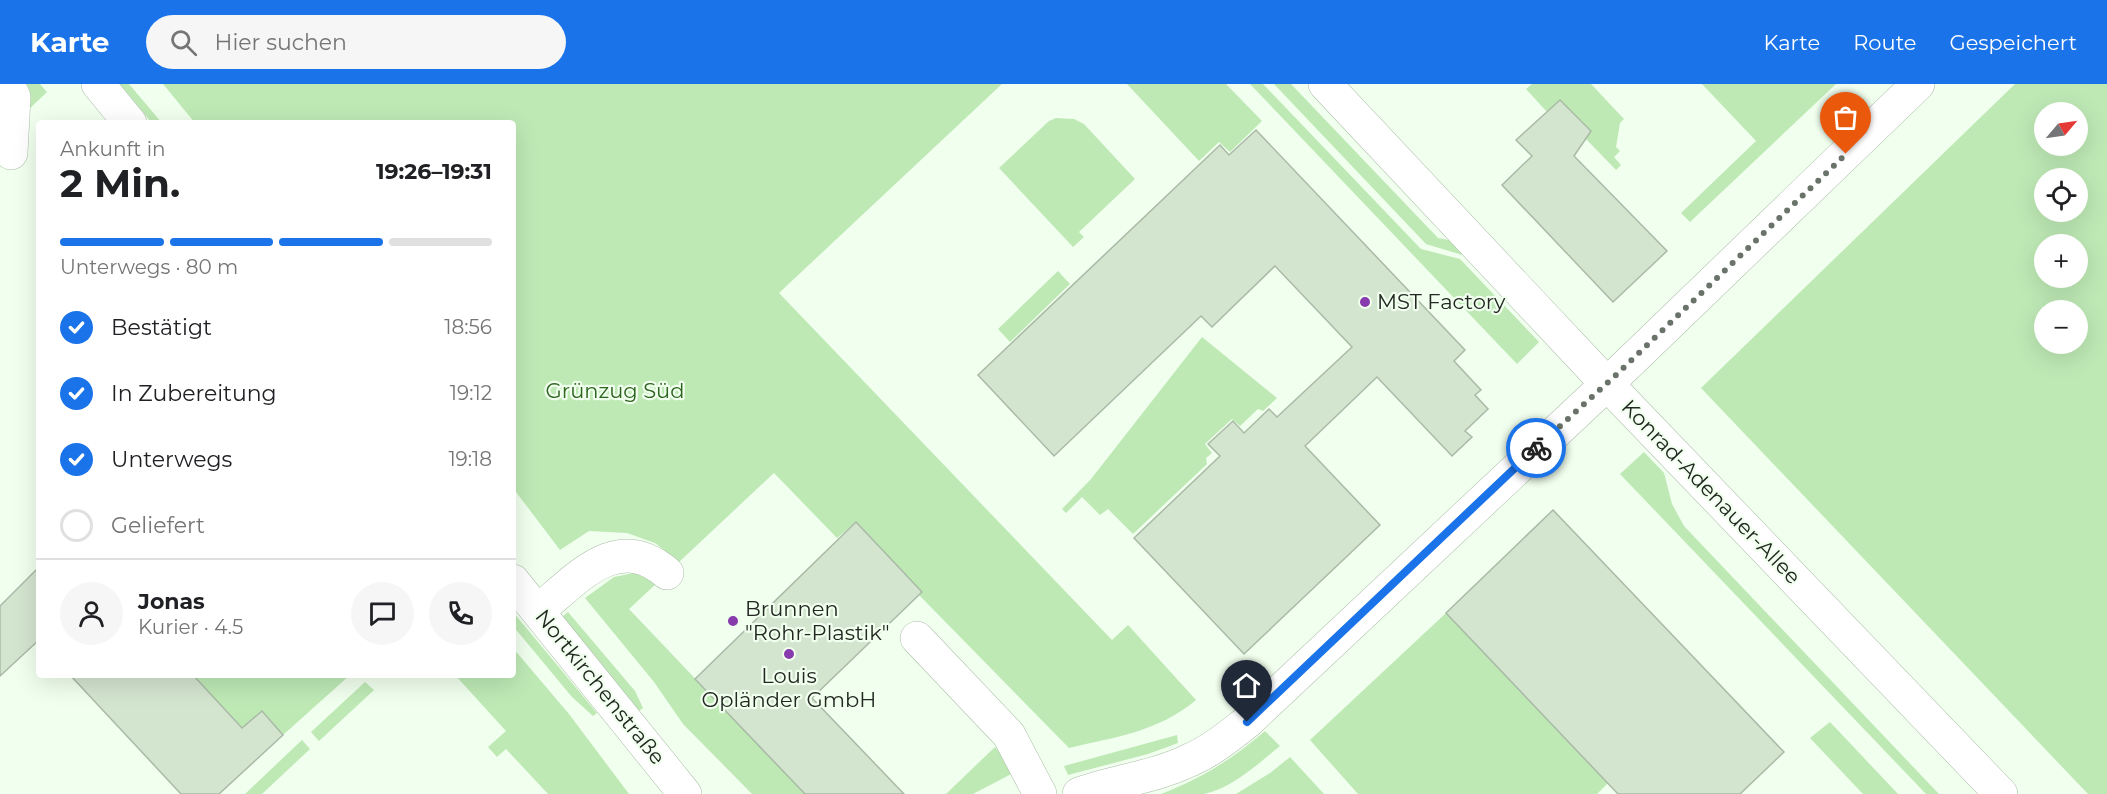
<!DOCTYPE html>
<html lang="de">
<head>
<meta charset="utf-8">
<style>
	:root { --surface:#fff; --page:#f6f6f6; --text:#202124; --muted:#757577; --line:#e0e0e0; --accent:#1a73e8 }
	body { margin:0; font-family:Montserrat,sans-serif; background:var(--page); color:var(--text); height:100vh; display:flex; flex-direction:column; font-size:22px; white-space:nowrap }
	* { box-sizing:border-box; margin:0 }
	p { font-size:20px; color:var(--muted) }
	.icon { flex:none; width:33px; height:33px; fill:none; stroke:currentColor; stroke-width:2; stroke-linecap:round; stroke-linejoin:round }
	.map { position:relative; flex:1; overflow:hidden }
	.side { position:absolute; left:36px; top:36px; width:480px; height:558px; display:flex; flex-direction:column; background:var(--surface); border-radius:6px; box-shadow:0 6px 24px #0002 }
	.side>* { flex:none }
	.needle { width:39px; rotate:61deg }
	.fabs { position:absolute; left:2034px; top:18px; display:grid; gap:12px }
	.fabs a { display:grid; place-items:center; width:54px; height:54px; border-radius:50%; background:var(--surface); box-shadow:0 6px 24px #0002; font-size:30px }
	.pin { position:absolute; display:grid; place-items:center; width:51px; height:51px; color:#fff; margin:-62px -26px; border-radius:50% 50% 50% 0; rotate:-45deg; box-shadow:0 0 6px #0007 }
	.pin .icon { rotate:45deg }
	.courier { position:absolute; display:grid; place-items:center; width:60px; height:60px; margin:-30px; border:4px solid #1a73e8; border-radius:50%; background:#fff; color:#222; box-shadow:0 2px 8px #0007 }
	.head em { font-style:normal; font-weight:700 }
	.head div { display:flex; flex-direction:column-reverse }
	.head { display:flex; align-items:center; justify-content:space-between; height:102px; padding:0 24px }
	h1 { font-size:39px; font-weight:700; line-height:45px }
	.bar { display:grid; grid-template-columns:repeat(4,1fr); gap:9px 6px; align-content:center; height:72px; padding:0 24px }
	.bar i { height:8px; border-radius:4px; background:var(--line) }
	.bar .on { background:var(--accent) }
	.bar p { grid-column:span 4 }
	.line { display:flex; align-items:center; gap:15px; padding:0 24px; border-top:2px solid var(--line) }
	.line div { flex:1 }
	.round { display:grid; place-items:center; flex:none; width:63px; height:63px; border-radius:32px; background:var(--page) }
	ol { padding:0 24px; list-style:none }
	li { display:flex; align-items:center; gap:18px; height:66px }
	li p { margin-inline-start:auto }
	li .icon { padding:6px; border-radius:50%; background:var(--accent); color:#fff; stroke-width:4 }
	li:last-child { color:var(--muted) }
	li i { width:33px; height:33px; border:3px solid var(--line); border-radius:50% }
	header { display:flex; align-items:center; gap:36px; box-sizing:border-box; height:84px; padding:0 30px; background:var(--accent); color:#fff }
	header strong { font-size:28px }
	nav { display:flex; gap:33px; margin-inline-start:auto; font-size:21px }
	.search { width:420px; height:54px; background:var(--page); display:flex; align-items:center; gap:15px; box-sizing:border-box; padding:0 21px; border-radius:33px; color:var(--muted); font-size:22px }
	.map>svg:first-child { display:block }
</style>
</head>
<body>
<header>
<strong>Karte</strong>
<div class="search"><svg class="icon" aria-label="search" viewBox="0 0 24 24"><circle cx="10" cy="10" r="6"/><path d="M15 15l6 6"/></svg>Hier suchen</div>
<nav><a>Karte</a><a>Route</a><a>Gespeichert</a></nav>
</header>
<div class="map">
<svg width="2107" height="710" viewBox="0 0 2107 710">
	<rect width="100%" height="100%" fill="#f1ffee"/>
	<g fill="#bee9b5" fill-rule="evenodd">
		<path d="M 24,0 L 40,0 L 47,8 L 26,28 Z"/>
		<path d="M 119,0 L 129,0 L 162,39 L 152,39 Z"/>
		<path d="M 163,0 L 1002,0 L 779,209 L 1112,556 L 1128,541 L 1196,616 C 1158,648 1115,653 1069,664 L 919,511 L 921,508 L 856,438 L 837,454 L 774,389 L 679,478 L 655,459 L 627,449 L 589,447 L 560,466 L 513,404 L 513,39 L 195,39 Z"/>
		<path d="M 1127,0 L 1226,0 L 1262,37 L 1230,68 L 1219,58 L 1199,77 Z"/>
		<path d="M 1250,0 L 1263,0 L 1421,165 L 1460,175 L 1539,258 L 1517,280 Z"/>
		<path d="M 1274,0 L 1291,0 L 1438,154 L 1454,157 L 1469,173 L 1426,160 Z"/>
		<path d="M 1532,0 L 1591,0 L 1624,35 L 1620,39 L 1616,63 L 1620,67 L 1614,73 L 1621,81 L 1616,86 L 1586,55 L 1589,45 L 1563,19 L 1559,18 L 1547,28 L 1526,5 Z"/>
		<path d="M 1702,0 L 1836,0 L 1690,138 L 1681,129 L 1756,57 Z"/>
		<path d="M 2015,0 L 2107,0 L 2107,710 L 2088,710 L 1701,304 ZM 2044,28 L 2078,28 L 2078,62 L 2044,62 ZM 2044,94 L 2078,94 L 2078,128 L 2044,128 ZM 2044,160 L 2078,160 L 2078,194 L 2044,194 ZM 2044,226 L 2078,226 L 2078,260 L 2044,260 Z"/>
		<path d="M 1056,34 L 1074,35 L 1084,40 L 1135,95 L 1079,148 L 1084,153 L 1073,163 L 999,84 L 1049,37 Z"/>
		<path d="M 1058,187 L 1070,200 L 1010,258 L 998,245 Z"/>
		<path d="M 1202,253 L 1277,314 L 1263,327 L 1258,325 L 1240,342 L 1232,335 L 1205,360 L 1212,369 L 1206,374 L 1207,380 L 1133,450 L 1108,425 L 1100,431 L 1082,413 L 1066,429 L 1062,425 L 1091,395 Z"/>
		<path d="M 1644,368 L 1664,389 L 1672,420 L 1684,442 L 1939,710 L 1926,710 L 1620,390 Z"/>
		<path d="M 634,489 L 657,499 L 629,525 L 805,710 L 752,710 L 683,640 L 654,598 L 585,514 L 614,493 Z"/>
		<path d="M 513,528 L 597,629 L 593,632 L 572,613 L 513,542 Z"/>
		<path d="M 568,528 L 635,607 L 643,624 L 639,627 L 562,533 Z"/>
		<path d="M 1446,529 L 1608,699 L 1597,710 L 1358,710 L 1310,656 Z"/>
		<path d="M 513,564 L 569,630 L 629,710 L 548,710 L 506,665 L 497,673 L 488,663 L 506,647 L 455,591 L 513,591 Z"/>
		<path d="M 193,591 L 350,591 L 264,668 Z"/>
		<path d="M 365,598 L 374,606 L 319,657 L 311,648 Z"/>
		<path d="M 1830,638 L 1898,710 L 1863,710 L 1810,654 Z"/>
		<path d="M 1265,647 L 1280,662 C 1258,680 1232,704 1204,710 C 1190,710 1174,710 1161,710 C 1200,695 1233,675 1265,647 Z"/>
		<path d="M 1177,651 L 1178,659 L 1148,670 L 1068,691 L 1064,682 Z"/>
		<path d="M 302,656 L 310,665 L 262,710 L 245,710 Z"/>
		<path d="M 995,663 L 1017,687 L 973,710 L 946,710 Z"/>
		<path d="M 1290,673 L 1324,710 L 1236,710 L 1270,689 Z"/>
	</g>
	<g fill="#d3e4cf" stroke="#a9baa6" stroke-width="1.5">
		<path d="M 1560,16 L 1591,47 L 1574,72 L 1667,167 L 1613,218 L 1502,101 L 1532,72 L 1516,56 Z"/>
		<path d="M 1256,46 L 1465,266 L 1454,277 L 1481,306 L 1475,311 L 1488,325 L 1465,347 L 1472,353 L 1452,372 L 1377,293 L 1305,362 L 1380,441 L 1244,570 L 1134,454 L 1220,372 L 1208,360 L 1233,337 L 1244,349 L 1269,325 L 1277,333 L 1352,263 L 1275,182 L 1212,243 L 1201,232 L 1054,372 L 978,291 L 1220,61 L 1229,71 Z"/>
		<path d="M 1553,426 L 1784,668 L 1740,710 L 1618,710 L 1446,529 Z"/>
		<path d="M 856,438 L 922,508 L 812,614 L 904,710 L 805,710 L 695,595 Z"/>
		<path d="M 39,483 L 39,556 L 0,592 L 0,522 Z"/>
		<path d="M 70,591 L 193,591 L 242,644 L 262,627 L 283,651 L 219,710 L 181,710 Z"/>
	</g>
	<g fill="none" stroke-linecap="round" stroke-linejoin="round">
		<g stroke="#adbeaa" stroke-width="34">
			<g id="minor">
				<path d="M 8,0 L 14,13 L 11,69"/>
				<path d="M 1325,0 L 1607,300 L 2001,710"/>
				<path d="M 538,527 C 578,494 617,446 667,489"/>
				<path d="M 917,554 L 1009,651 L 1040,710"/>
				<path d="M 1079,710 C 1115,697 1155,693 1190,676 C 1211,667 1229,652 1247,638 L 1607,300 L 1918,0"/>
			</g>
		</g>
		<g stroke="#adbeaa" stroke-width="34">
			<g id="major">
				<path d="M 98,0 L 130,39"/>
				<path d="M 513,497 L 685,710"/>
			</g>
		</g>
		<use href="#minor" stroke="#fff" stroke-width="33"/>
		<use href="#major" stroke="#fff" stroke-width="33"/>
	</g>
	<g fill="none" stroke-linecap="round" stroke-linejoin="round">
		<path stroke="#6a7369" stroke-width="6" stroke-dasharray="0 10.8" d="M 1536,364 L 1616,291 L 1846,70"/>
		<path stroke="#1a73e8" stroke-width="8" d="M 1247,638 L 1536,364"/>
	</g>
	<g fill="#883bac" stroke="#f1ffee" stroke-width="2">
		<circle cx="1365" cy="218" r="6"/>
		<circle cx="733" cy="537" r="6"/>
		<circle cx="789" cy="570" r="6"/>
	</g>
	<g text-anchor="middle" stroke-width="4.5" stroke-linejoin="round" paint-order="stroke">
		<g font-size="21" fill="#222821" stroke="#f1ffee" text-anchor="start">
			<text x="1377" y="225">MST Factory</text>
			<text x="745" y="532">Brunnen<tspan x="745" dy="24">"Rohr-Plastik"</tspan></text>
			<text x="789" y="599" text-anchor="middle">Louis<tspan x="789" dy="24">Opländer GmbH</tspan></text>
		</g>
		<g font-size="21" fill="#2d641f" stroke="#f1ffee">
			<text x="615" y="314">Grünzug Süd</text>
		</g>
		<g font-size="21" fill="#222821" stroke="#f1ffee">
			<text transform="translate(1711 408) rotate(46)" y="7">Konrad-Adenauer-Allee</text>
			<text transform="translate(600 603) rotate(51)" y="7">Nortkirchenstraße</text>
		</g>
	</g>
</svg>
<div class="fabs">
<a><svg class="needle" viewBox="-14 -14 28 28"><path d="M0-13l5 13h-10z" fill="#e53935"/><path d="M0 13l5-13h-10z" fill="#757577"/></svg></a>
<a><svg class="icon" aria-label="locate" viewBox="0 0 24 24"><circle cx="12" cy="12" r="6"/><path d="M12 2v4M12 18v4M2 12h4M18 12h4"/></svg></a>
<a>+</a>
<a>−</a>
</div>
<div class="pin" style="left:1846px;top:70px;background:#ea580c"><svg class="icon" aria-label="bag" viewBox="0 0 24 24"><path d="M5 8h14l-1 12H6zM9 8a3 3 0 0 1 6 0"/></svg></div>
<div class="pin" style="left:1247px;top:638px;background:#1f2937"><svg class="icon" aria-label="home" viewBox="0 0 24 24"><path d="M3 11l9-7 9 7M6 9v11h12V9"/></svg></div>
<div class="courier" style="left:1536px;top:364px"><svg class="icon" aria-label="bike" viewBox="0 0 24 24"><circle cx="6" cy="16" r="4"/><circle cx="18" cy="16" r="4"/><path d="M6 16l4-8h5l3 8M10 8l3 8H6M13 5h3"/></svg></div>
<section class="side">
<div class="head"><div><h1>2 Min.</h1><p>Ankunft in</p></div><em>19:26–19:31</em></div>
<div class="bar"><i class="on"></i><i class="on"></i><i class="on"></i><i></i><p>Unterwegs · 80 m</p></div>
<ol>
<li><svg class="icon" aria-label="check" viewBox="0 0 24 24"><path d="M5 12l5 5 9-10"/></svg>Bestätigt<p>18:56</p></li>
<li><svg class="icon" aria-label="check" viewBox="0 0 24 24"><path d="M5 12l5 5 9-10"/></svg>In Zubereitung<p>19:12</p></li>
<li><svg class="icon" aria-label="check" viewBox="0 0 24 24"><path d="M5 12l5 5 9-10"/></svg>Unterwegs<p>19:18</p></li>
<li><i></i>Geliefert</li>
</ol>
<div class="line" style="height:108px"><a class="round"><svg class="icon" aria-label="person" viewBox="0 0 24 24"><circle cx="12" cy="8" r="4"/><path d="M4 21q1-7 8-7t8 7"/></svg></a><div><b>Jonas</b><p>Kurier · 4.5</p></div><a class="round"><svg class="icon" aria-label="chat" viewBox="0 0 24 24"><path d="M4 5h16v11H9l-5 4z"/></svg></a><a class="round"><svg class="icon" aria-label="phone" viewBox="0 0 24 24"><path d="M5 4h4l2 5-3 2q2 4 5 5l2-3 5 2v4C11 20 4 13 5 4z"/></svg></a></div>
</section>
</div>
</body>
</html>
